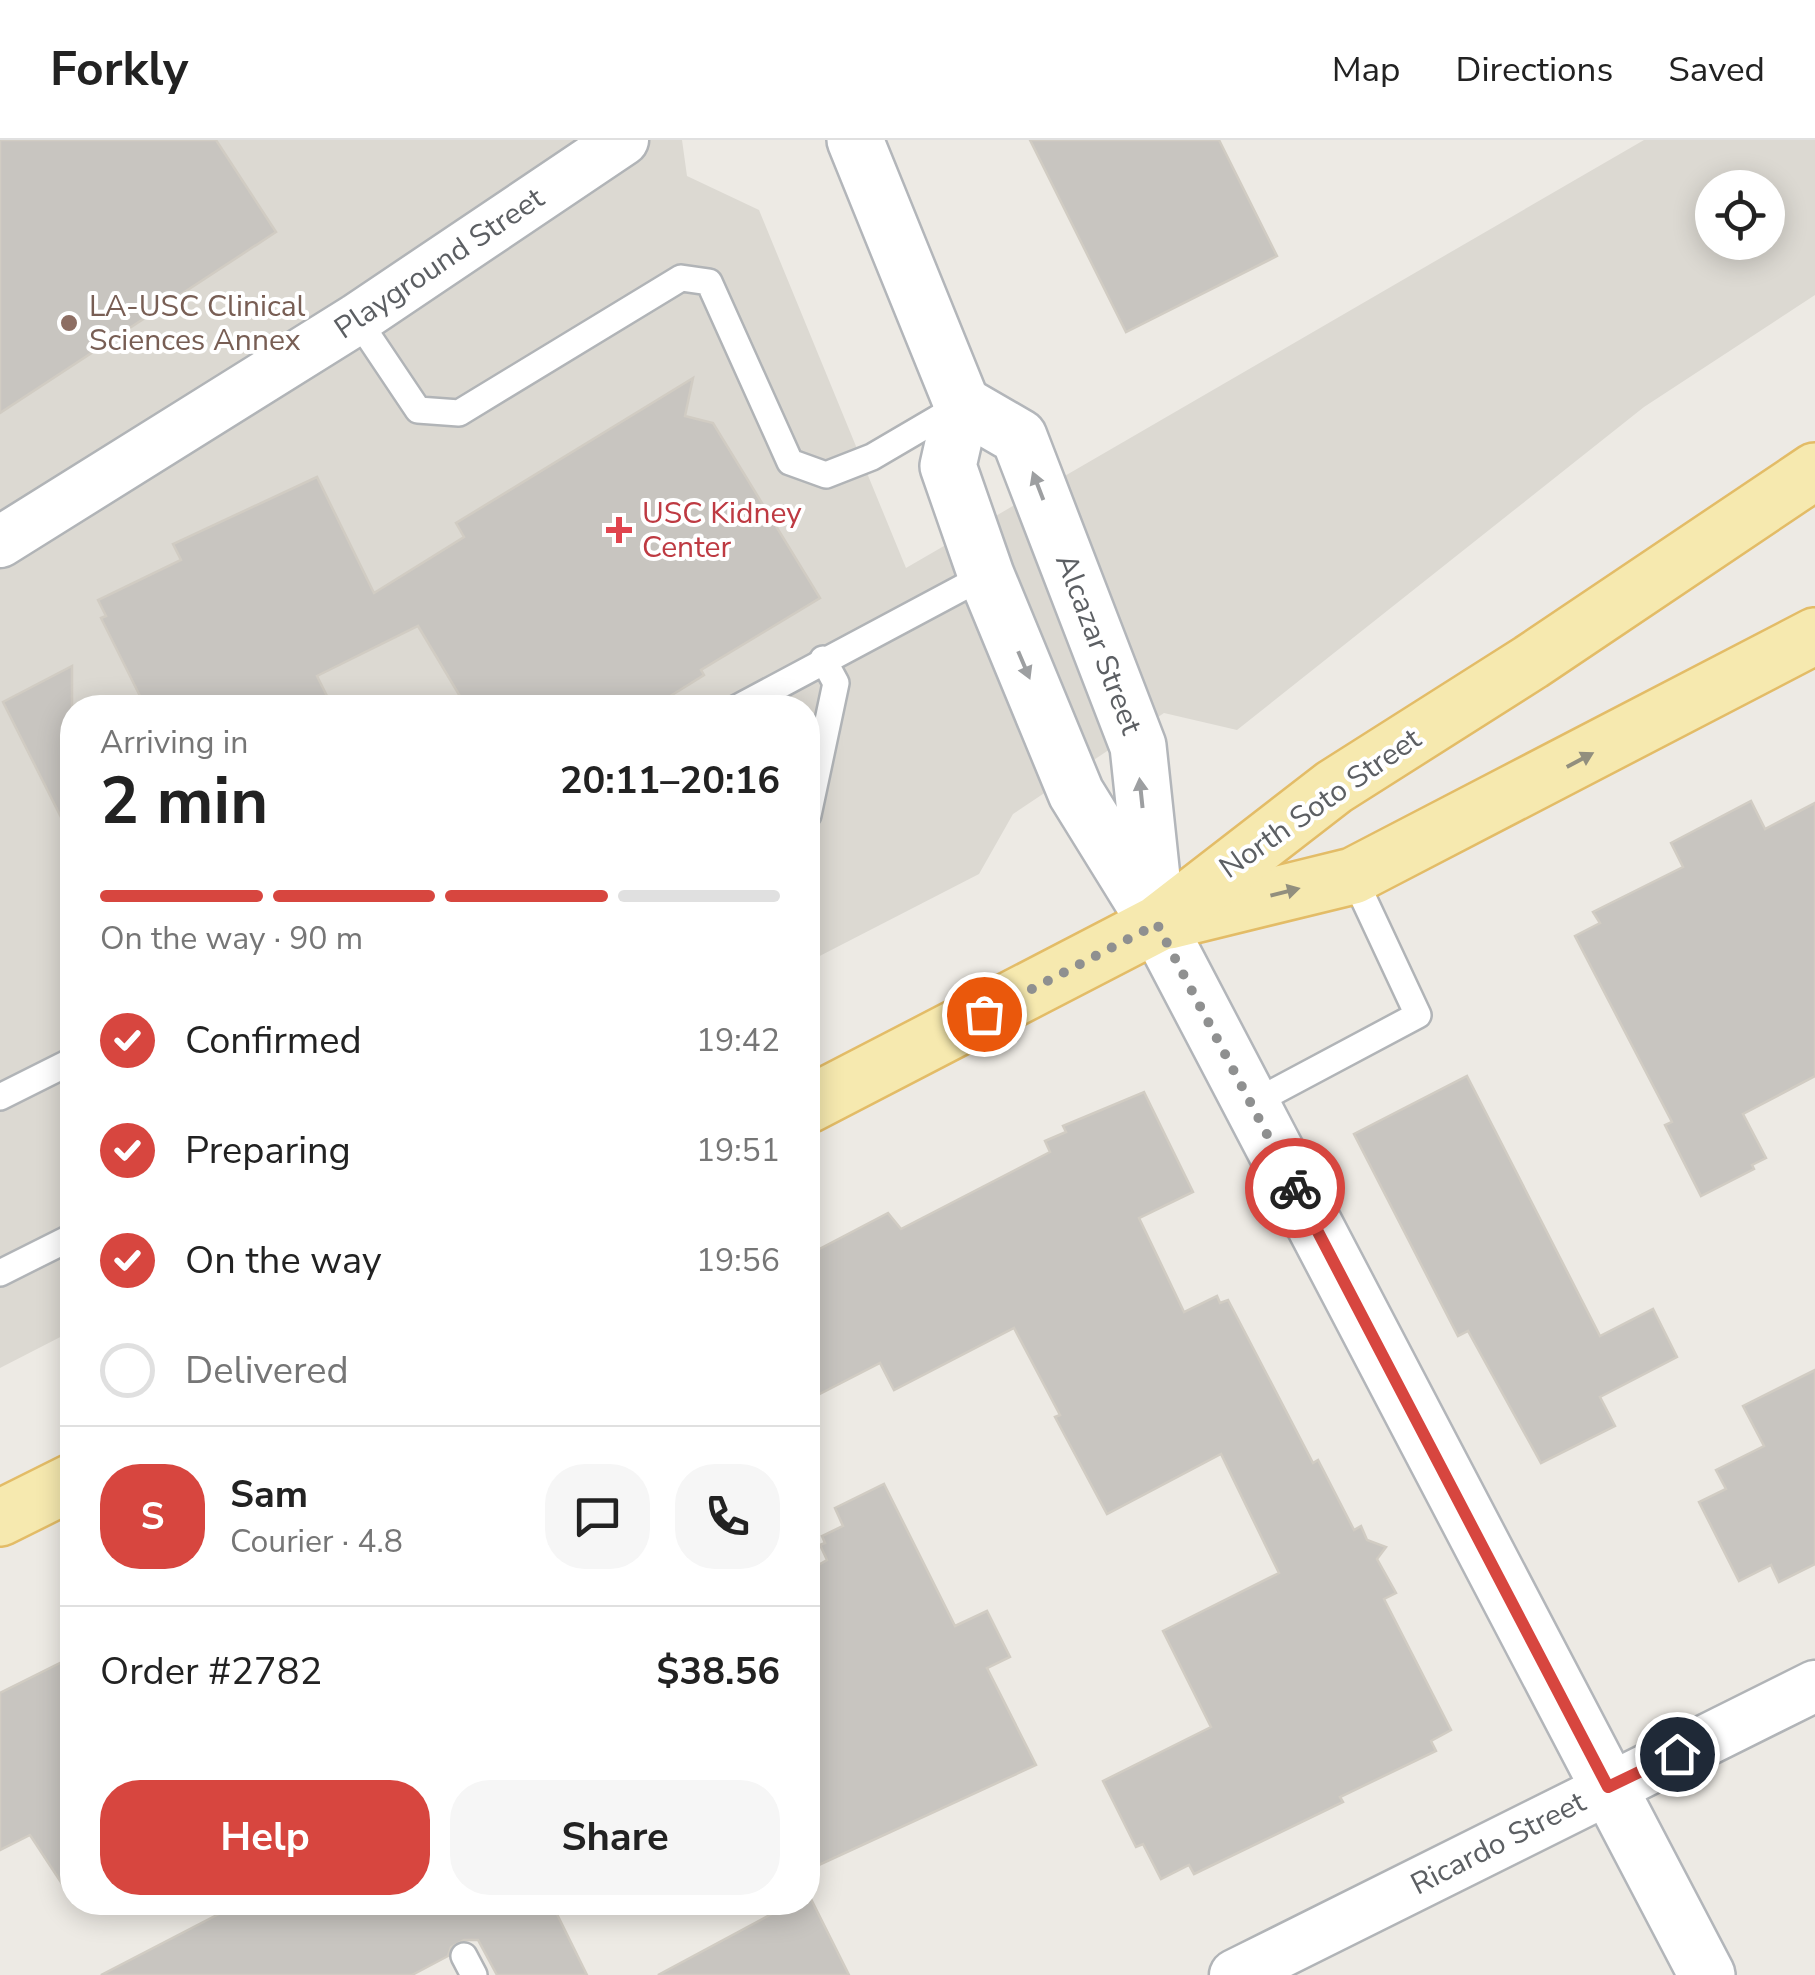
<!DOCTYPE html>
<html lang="en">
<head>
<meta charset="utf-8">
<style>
	:root { --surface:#fff; --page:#f6f6f6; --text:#222; --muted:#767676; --line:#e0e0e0; --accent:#d7463f }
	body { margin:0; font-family:"Nunito Sans",sans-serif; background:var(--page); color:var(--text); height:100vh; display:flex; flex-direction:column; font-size:38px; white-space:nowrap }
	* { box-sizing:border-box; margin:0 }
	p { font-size:32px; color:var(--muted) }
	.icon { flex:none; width:55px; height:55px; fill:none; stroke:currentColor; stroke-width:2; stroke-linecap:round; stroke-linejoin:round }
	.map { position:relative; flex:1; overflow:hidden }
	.side { position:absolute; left:60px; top:555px; width:760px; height:1220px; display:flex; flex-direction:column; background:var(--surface); border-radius:40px; box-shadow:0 5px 25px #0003 }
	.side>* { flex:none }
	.tools { position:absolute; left:1695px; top:30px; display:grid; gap:20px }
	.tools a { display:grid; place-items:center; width:90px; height:90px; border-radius:50%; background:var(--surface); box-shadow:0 5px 25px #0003; font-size:50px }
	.pin { position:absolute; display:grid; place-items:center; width:85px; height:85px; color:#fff; margin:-42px; border:5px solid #fff; border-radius:50%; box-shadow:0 2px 10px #0007 }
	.courier { position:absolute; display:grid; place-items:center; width:100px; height:100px; margin:-50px; border:8px solid #d7463f; border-radius:50%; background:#fff; color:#222; box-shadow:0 2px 12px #0007 }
	.headline em { font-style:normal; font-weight:700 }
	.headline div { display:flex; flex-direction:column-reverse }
	.headline { display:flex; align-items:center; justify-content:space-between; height:170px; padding:0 40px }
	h1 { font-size:65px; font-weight:700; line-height:75px }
	.bar { display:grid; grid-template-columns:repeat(4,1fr); gap:15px 10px; align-content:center; height:120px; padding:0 40px }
	.bar i { height:12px; border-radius:8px; background:var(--line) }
	.bar .active { background:var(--accent) }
	.bar p { grid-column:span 4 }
	.line { display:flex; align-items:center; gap:25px; padding:0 40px; border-top:2px solid var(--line) }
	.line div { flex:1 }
	.round { display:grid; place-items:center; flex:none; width:105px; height:105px; border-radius:40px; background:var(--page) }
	ol { padding:0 40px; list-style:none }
	li { display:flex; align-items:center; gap:30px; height:110px }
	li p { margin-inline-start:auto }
	li .icon { padding:10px; border-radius:50%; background:var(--accent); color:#fff; stroke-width:4 }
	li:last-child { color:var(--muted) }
	li i { width:55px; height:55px; border:5px solid var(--line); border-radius:50% }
	.cta { display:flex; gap:20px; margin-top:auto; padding:20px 40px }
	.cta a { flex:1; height:115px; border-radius:40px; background:var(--accent); color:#fff; font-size:40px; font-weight:700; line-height:115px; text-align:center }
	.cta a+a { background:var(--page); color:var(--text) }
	header { display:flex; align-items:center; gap:60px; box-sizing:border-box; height:140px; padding:0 50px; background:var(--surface); border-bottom:2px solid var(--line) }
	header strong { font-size:48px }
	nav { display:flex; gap:55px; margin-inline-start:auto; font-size:35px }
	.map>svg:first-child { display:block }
</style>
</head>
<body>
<header>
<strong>Forkly</strong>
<nav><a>Map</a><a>Directions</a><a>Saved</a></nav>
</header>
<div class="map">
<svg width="1815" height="1835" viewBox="0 0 1815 1835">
	<rect width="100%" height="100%" fill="#edeae4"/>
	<path fill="#dcd9d2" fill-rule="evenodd" d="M 0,0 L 682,0 L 687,36 L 759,70 L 906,428 L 1644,0 L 1815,0 L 1815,155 L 1644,267 L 1237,590 L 1164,573 L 1013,674 L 979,734 L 808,822 L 808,568 L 72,568 L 72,1191 L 0,1228 ZM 1712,48 L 1768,48 L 1768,102 L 1712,102 Z"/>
	<g fill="#c8c5c0" stroke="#d1ccc3" stroke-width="2.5">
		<path d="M 0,0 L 216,0 L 276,92 L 0,273 Z"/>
		<path d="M 1030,0 L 1219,0 L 1277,116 L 1126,192 Z"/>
		<path d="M 693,238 L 685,276 L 713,283 L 820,458 L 701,530 L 704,535 L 651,568 L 467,568 L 418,486 L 317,536 L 333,568 L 146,568 L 101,478 L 106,476 L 98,460 L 181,420 L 173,404 L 317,337 L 374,453 L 464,397 L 456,383 Z"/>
		<path d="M 72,526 L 72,699 L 3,562 Z"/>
		<path d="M 1751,661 L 1765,689 L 1815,663 L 1815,936 L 1743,974 L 1766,1018 L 1752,1025 L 1754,1029 L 1701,1056 L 1665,985 L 1672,982 L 1575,796 L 1600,783 L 1593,772 L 1683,727 L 1671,703 Z"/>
		<path d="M 1467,936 L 1600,1196 L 1653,1169 L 1677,1217 L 1600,1257 L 1615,1286 L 1541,1323 L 1468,1191 L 1458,1196 L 1354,994 Z"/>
		<path d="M 1144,952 L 1193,1052 L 1139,1078 L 1184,1172 L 1217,1156 L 1220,1163 L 1228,1160 L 1313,1323 L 1318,1320 L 1354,1390 L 1361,1386 L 1367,1400 L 1386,1407 L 1377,1419 L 1396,1453 L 1384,1459 L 1451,1590 L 1431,1601 L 1436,1611 L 1340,1657 L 1343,1662 L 1194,1734 L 1189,1725 L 1161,1739 L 1143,1704 L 1136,1707 L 1103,1641 L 1211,1587 L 1163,1491 L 1279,1433 L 1221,1314 L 1107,1374 L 1055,1277 L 1060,1275 L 1014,1188 L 894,1250 L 880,1223 L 808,1260 L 808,1115 L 888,1073 L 901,1089 L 1050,1012 L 1045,1001 L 1066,992 L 1063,986 Z"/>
		<path d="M 1815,1230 L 1815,1424 L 1779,1442 L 1771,1425 L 1739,1441 L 1699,1362 L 1726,1349 L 1716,1330 L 1764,1306 L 1743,1266 Z"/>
		<path d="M 884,1344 L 955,1486 L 987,1471 L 1010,1517 L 987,1528 L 1036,1625 L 808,1730 L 808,1431 L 827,1420 L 820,1405 L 825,1403 L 822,1396 L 843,1386 L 835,1368 Z"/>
		<path d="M 72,1517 L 72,1759 L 30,1695 L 0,1710 L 0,1553 Z"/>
		<path d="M 809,1755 L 849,1835 L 658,1835 L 794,1762 L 808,1762 Z"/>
		<path d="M 242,1762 L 551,1762 L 587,1835 L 497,1835 L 478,1800 L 464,1800 L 451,1807 L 448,1816 L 412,1835 L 101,1835 Z"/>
	</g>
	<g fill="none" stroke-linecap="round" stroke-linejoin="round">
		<g stroke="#b1b4b7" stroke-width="30">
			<g id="lane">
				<path d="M 357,179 L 418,270 L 459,273 L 681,138 L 709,142 L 790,322 L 826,335 L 872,317 L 959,266"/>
				<path d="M 737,568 L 986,435"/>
				<path d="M 808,675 L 836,543 L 823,519"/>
				<path d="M 0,957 L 72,921"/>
				<path d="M 1251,964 L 1418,875 L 1353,736"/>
				<path d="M 0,1133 L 72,1097"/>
				<path d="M 464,1816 L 474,1835"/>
			</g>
		</g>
		<g stroke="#b1b4b7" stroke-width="55">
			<g id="street">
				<path d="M 0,402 L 357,179 L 623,0"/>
				<path d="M 1235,1835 L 1815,1546"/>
			</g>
		</g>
		<g stroke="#b3b6ba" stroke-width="60">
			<g id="secondary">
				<path d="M 855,0 L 962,264 L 948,326 L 986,435 L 1076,653 L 1157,784 L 1707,1835"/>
				<path d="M 962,264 L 1019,297 L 1138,606 L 1155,766"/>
			</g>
		</g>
		<g stroke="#e3bc67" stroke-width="60">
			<g id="primary">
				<path d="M 1169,781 L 1353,736 L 1815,496"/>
				<path d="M 808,965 L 1157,784 L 1334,647 L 1531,522 L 1815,331"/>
				<path d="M 0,1378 L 72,1342"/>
			</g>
		</g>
		<use href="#lane" stroke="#fff" stroke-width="25"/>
		<use href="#street" stroke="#fff" stroke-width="50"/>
		<use href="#secondary" stroke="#fff" stroke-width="55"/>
		<use href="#primary" stroke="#f6e9af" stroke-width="55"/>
	</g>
	<defs><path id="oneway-solid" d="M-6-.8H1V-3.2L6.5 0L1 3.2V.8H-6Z" transform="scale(2.5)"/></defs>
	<g fill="#9d9fa1">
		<use href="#oneway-solid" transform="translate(1038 346) rotate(-111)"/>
		<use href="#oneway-solid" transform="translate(1024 525) rotate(67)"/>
		<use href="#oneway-solid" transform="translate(1141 653) rotate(-96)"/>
	</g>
	<g fill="#928f7e">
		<use href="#oneway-solid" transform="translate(1580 620) rotate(-28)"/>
		<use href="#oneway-solid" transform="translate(1285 752) rotate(-14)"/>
	</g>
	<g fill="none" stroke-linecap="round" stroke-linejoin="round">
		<path stroke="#8f9090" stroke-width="10" stroke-dasharray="0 18" d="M 984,874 L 1157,784 L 1295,1048"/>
		<path stroke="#d7463f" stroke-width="12" d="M 1295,1048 L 1608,1647 L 1677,1614"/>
	</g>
	<circle fill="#8d6e63" stroke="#fff" stroke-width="4" cx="69" cy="183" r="10"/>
	<path fill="#e0444e" stroke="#fff" stroke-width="4" d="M614 375h10v10h10v10h-10v10h-10v-10h-10v-10h10z"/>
	<g text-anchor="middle" stroke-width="8" stroke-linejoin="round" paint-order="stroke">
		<g font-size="30" fill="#5c5f63" stroke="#fff">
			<text transform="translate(439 123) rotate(-34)" y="10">Playground Street</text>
			<text transform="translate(1099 504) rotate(69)" y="10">Alcazar Street</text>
			<text transform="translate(1320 663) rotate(-35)" y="10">North Soto Street</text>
			<text transform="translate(1498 1703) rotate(-27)" y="10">Ricardo Street</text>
		</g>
		<g font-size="30" fill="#785e54" stroke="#fff" text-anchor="start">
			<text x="89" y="176">LA-USC Clinical<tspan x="89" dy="34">Sciences Annex</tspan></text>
		</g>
		<g font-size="30" fill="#be3a42" stroke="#fff" text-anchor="start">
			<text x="642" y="383">USC Kidney<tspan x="642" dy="34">Center</tspan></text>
		</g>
	</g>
</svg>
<div class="tools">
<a><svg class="icon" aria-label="locate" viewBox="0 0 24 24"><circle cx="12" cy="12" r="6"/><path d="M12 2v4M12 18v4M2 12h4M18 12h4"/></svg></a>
</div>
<div class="pin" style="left:984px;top:874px;background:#ea580c"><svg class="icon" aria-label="bag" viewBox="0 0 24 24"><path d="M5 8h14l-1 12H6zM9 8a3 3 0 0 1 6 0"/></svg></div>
<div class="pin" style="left:1677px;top:1614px;background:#1f2937"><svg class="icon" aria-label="home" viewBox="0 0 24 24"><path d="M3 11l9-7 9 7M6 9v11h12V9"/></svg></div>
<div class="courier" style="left:1295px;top:1048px"><svg class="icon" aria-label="bike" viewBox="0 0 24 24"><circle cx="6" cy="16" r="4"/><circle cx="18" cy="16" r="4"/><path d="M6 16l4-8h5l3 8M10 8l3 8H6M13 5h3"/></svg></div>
<section class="side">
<div class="headline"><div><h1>2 min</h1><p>Arriving in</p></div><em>20:11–20:16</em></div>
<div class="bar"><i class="active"></i><i class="active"></i><i class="active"></i><i></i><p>On the way · 90 m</p></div>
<ol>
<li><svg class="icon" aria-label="check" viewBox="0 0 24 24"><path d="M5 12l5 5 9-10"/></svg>Confirmed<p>19:42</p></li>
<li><svg class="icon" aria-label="check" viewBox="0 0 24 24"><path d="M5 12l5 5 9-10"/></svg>Preparing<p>19:51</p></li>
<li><svg class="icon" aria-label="check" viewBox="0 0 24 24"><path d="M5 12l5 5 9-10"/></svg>On the way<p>19:56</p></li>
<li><i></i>Delivered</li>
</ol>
<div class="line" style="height:180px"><b class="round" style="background:var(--accent);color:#fff">S</b><div><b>Sam</b><p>Courier · 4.8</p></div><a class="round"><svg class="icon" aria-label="chat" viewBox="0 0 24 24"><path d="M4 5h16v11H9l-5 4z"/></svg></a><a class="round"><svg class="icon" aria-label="phone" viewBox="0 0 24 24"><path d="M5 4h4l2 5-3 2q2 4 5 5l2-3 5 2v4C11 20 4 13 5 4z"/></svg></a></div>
<div class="line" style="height:130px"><div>Order #2782</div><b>$38.56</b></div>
<div class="cta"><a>Help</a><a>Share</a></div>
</section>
</div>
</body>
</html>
